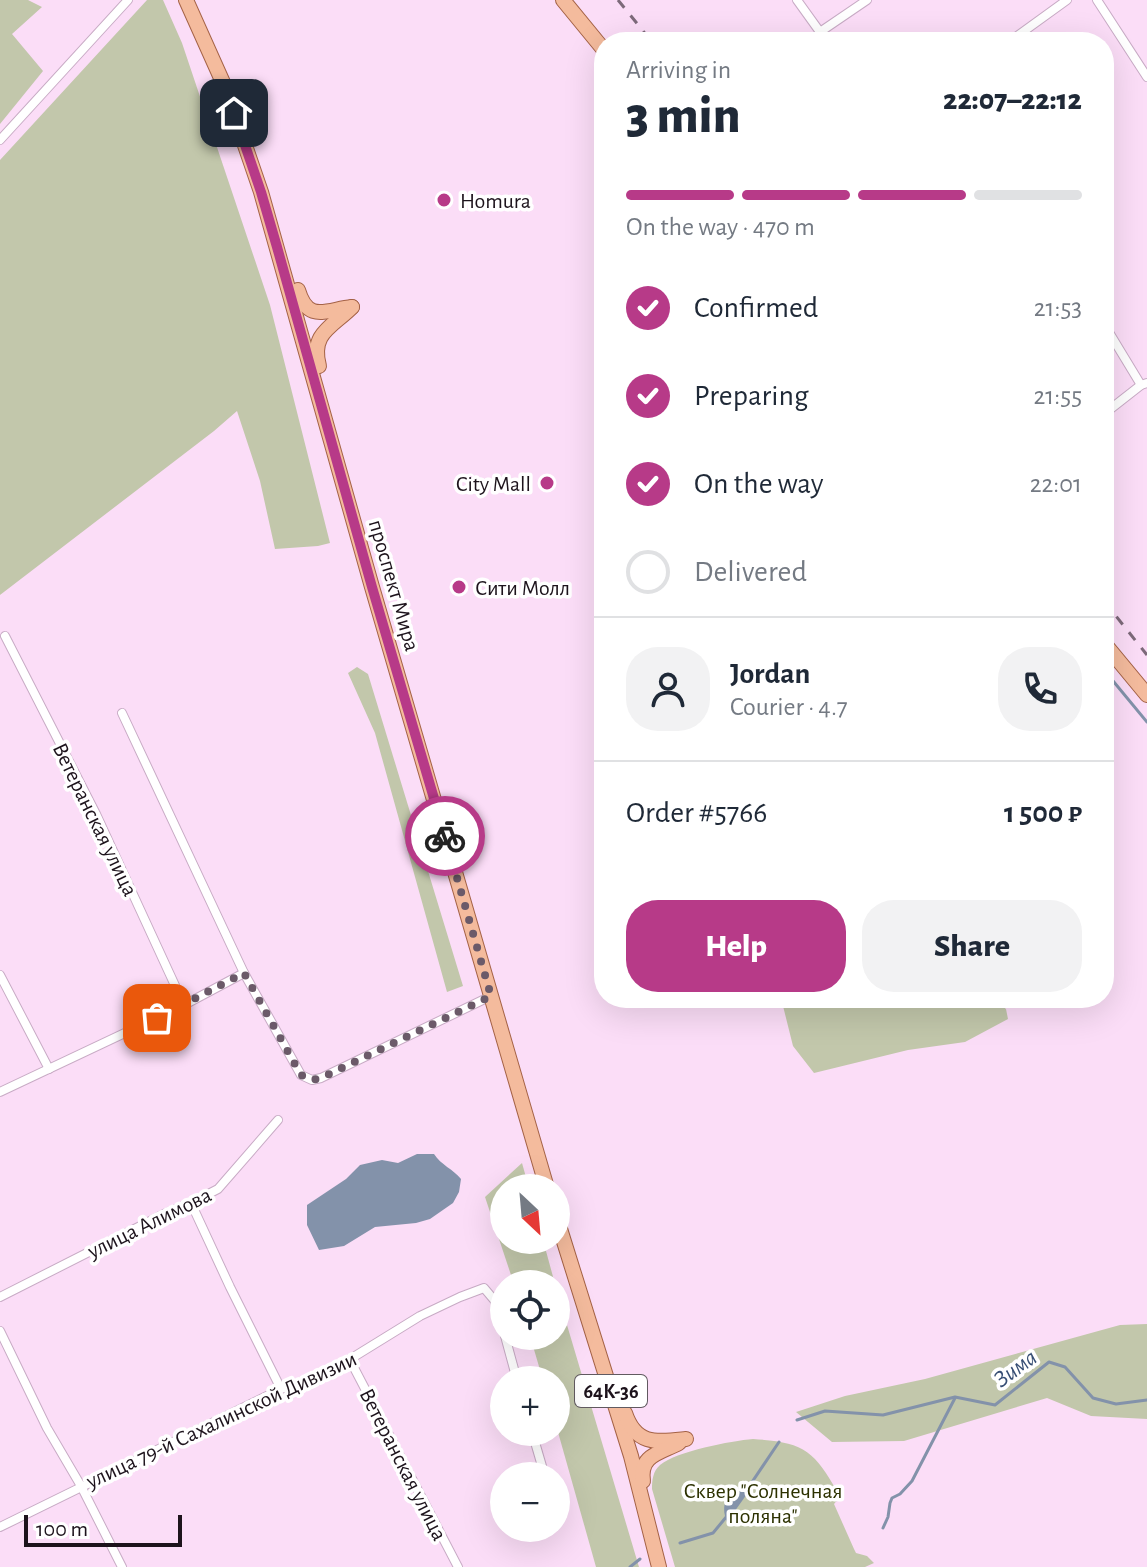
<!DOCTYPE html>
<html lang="en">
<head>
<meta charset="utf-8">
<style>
	:root { --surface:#fff; --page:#f2f2f3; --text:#1f2937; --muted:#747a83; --line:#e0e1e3; --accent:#b73a88 }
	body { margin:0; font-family:"Alegreya Sans",sans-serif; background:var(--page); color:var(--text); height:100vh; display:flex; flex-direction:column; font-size:30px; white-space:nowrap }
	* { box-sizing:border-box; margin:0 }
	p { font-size:26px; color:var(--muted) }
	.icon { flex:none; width:44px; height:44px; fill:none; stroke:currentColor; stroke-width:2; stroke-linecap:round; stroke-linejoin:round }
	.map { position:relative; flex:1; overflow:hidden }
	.details { position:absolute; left:594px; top:32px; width:520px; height:976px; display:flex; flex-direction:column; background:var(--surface); border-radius:32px; box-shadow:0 8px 32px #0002 }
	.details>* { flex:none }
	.needle { width:52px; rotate:154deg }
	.fabs { position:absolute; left:490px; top:1174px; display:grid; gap:16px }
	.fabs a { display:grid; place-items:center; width:80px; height:80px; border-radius:50%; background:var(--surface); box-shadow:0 8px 32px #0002; font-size:40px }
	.scale { position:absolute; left:24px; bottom:20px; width:158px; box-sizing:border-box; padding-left:8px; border:4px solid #1d131c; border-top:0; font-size:22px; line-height:28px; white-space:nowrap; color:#1d131c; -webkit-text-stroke:6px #fff; paint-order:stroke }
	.pin { position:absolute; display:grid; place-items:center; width:68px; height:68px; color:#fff; margin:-34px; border-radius:16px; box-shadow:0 4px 12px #0006 }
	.courier { position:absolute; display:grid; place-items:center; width:80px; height:80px; margin:-40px; border:6px solid #b73a88; border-radius:50%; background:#fff; color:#222; box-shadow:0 2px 10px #0007 }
	.head em { font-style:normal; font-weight:800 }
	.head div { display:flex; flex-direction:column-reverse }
	.head { display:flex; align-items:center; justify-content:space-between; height:136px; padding:0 32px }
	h1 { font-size:52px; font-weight:800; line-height:60px }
	.bar { display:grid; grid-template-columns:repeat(4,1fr); gap:12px 8px; align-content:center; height:96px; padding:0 32px }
	.bar i { height:10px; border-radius:6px; background:var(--line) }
	.bar .on { background:var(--accent) }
	.bar p { grid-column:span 4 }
	.line { display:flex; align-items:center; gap:20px; padding:0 32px; border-top:2px solid var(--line) }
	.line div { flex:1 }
	.round { display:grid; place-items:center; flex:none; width:84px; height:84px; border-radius:32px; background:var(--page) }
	ol { padding:0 32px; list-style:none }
	li { display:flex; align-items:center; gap:24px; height:88px }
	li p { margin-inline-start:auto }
	li .icon { padding:8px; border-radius:50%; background:var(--accent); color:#fff; stroke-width:4 }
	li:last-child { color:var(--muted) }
	li i { width:44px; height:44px; border:4px solid var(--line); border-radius:50% }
	.primary-button { display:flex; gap:16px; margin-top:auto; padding:16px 32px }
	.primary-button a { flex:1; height:92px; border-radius:32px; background:var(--accent); color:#fff; font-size:32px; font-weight:800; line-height:92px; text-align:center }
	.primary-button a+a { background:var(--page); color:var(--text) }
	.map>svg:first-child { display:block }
</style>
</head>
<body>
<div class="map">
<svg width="1147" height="1567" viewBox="0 0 1147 1567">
	<rect width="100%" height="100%" fill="#fbddf7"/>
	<g fill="#c2c7ab">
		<path d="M 0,0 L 28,0 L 42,7 L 12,34 L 43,71 L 0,124 Z"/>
		<path d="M 147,0 L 163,0 L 182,43 L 270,305 L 330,543 L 318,546 L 275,549 L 260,481 L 237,411 L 214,431 L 0,595 L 0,160 Z"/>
		<path d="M 357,667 L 368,674 L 463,986 L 447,992 L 375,733 L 348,673 Z"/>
		<path d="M 781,998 L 993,998 L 1006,1009 L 1008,1019 L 965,1042 L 908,1050 L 814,1073 L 793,1046 Z"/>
		<path d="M 522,1163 L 529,1188 L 504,1188 L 504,1240 L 543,1240 L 555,1284 L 514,1284 L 485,1197 Z"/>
		<path d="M 556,1288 L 639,1567 L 596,1567 L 556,1425 L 556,1380 L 543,1380 L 530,1336 L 556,1336 Z"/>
		<path d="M 1147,1324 L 1147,1419 L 1091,1416 L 1047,1398 L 904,1441 L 832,1442 L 796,1412 L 845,1396 L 925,1379 L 1120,1325 Z"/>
		<path d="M 753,1439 C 802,1442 814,1449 838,1493 L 840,1497 L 834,1504 L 854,1549 L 856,1553 L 867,1556 L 874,1563 L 865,1567 L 675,1567 L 652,1489 C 652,1480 653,1471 660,1465 C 677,1451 731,1441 753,1439 Z"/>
	</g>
	<g fill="#8392aa">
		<path d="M 417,1154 L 434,1154 C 441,1165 453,1169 461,1179 L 459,1192 L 453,1203 L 430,1219 L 416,1223 L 375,1227 L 344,1246 L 319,1250 L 307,1225 L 307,1205 L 346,1179 L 360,1165 L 382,1160 L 398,1163 Z"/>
		<path d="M 743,1487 L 752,1487 L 727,1522 C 720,1505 726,1493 743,1487 Z"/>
	</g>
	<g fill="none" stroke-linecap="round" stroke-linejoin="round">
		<g stroke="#8392aa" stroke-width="3">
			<path d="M 1104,670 L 1147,722"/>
			<path d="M 797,1420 L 825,1411 L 883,1415 L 955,1397 L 995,1405 L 1049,1362 L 1065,1367 L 1093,1398 L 1116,1404 L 1147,1400"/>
			<path d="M 748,1488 L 779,1442"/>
			<path d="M 883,1528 L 888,1517 L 890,1503 L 892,1498 L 900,1494 L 912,1481 L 955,1398"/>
			<path d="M 680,1543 L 713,1533 L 727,1516"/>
			<path d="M 630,1567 L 640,1559"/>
		</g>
		<g stroke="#c8abc5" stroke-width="10">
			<g id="street">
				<path d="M 797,0 L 820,32 L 867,0"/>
				<path d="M 1097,0 L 1147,77"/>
				<path d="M 1009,42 L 1067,0"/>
				<path d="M 0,140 L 128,0"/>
				<path d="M 1104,324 L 1141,385"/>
				<path d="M 1104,414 L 1141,385 L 1147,383"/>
				<path d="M 5,636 L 96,814 L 184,1005"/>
				<path d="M 122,713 L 244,973 L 301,1075 L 312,1080 L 321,1078 L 491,996"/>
				<path d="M 0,975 L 49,1069"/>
				<path d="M 0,1092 L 184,1005 L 244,973"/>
				<path d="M 191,1203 L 230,1287 L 281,1389"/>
				<path d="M 0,1297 L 164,1214 L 191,1203 L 218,1189 L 278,1120"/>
				<path d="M 0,1331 L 47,1428 L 81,1486 L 122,1567"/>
				<path d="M 505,1336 L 517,1380"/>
				<path d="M 350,1360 L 458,1567"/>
				<path d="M 532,1432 L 544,1473"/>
				<path d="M 0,1527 L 281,1389 L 326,1374 L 420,1316 L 460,1297 L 484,1288 L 495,1301 L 504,1333"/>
			</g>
		</g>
		<g stroke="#a46246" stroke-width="16">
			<g id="primary">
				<path d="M 186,0 L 225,87 L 261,192 L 372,587 L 547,1188"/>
				<path d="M 563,0 L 604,50"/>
				<path d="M 298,290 C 308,323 325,310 352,307"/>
				<path d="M 319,366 C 310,333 332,327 352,307"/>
				<path d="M 1104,643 L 1147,695"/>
				<path d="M 556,1216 L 631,1456 L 659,1567"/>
				<path d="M 625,1413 C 636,1446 657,1442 686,1439"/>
				<path d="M 643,1481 C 639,1455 660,1453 679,1443"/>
			</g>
		</g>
		<use href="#street" stroke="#fff" stroke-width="8"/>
		<use href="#primary" stroke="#f4bb9d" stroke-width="14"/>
		<g stroke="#7d6a7a" stroke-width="3" stroke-dasharray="10 10" stroke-linecap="butt">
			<path d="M 618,0 L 652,42"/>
			<path d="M 1104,601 L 1147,655"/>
		</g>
	</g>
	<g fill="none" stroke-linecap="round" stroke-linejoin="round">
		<path stroke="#6b5a69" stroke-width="8" stroke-dasharray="0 14.4" d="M 157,1018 L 244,973 L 301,1075 L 312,1080 L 321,1078 L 491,996 L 445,836"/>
		<path stroke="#b73a88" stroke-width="10" d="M 234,113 L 261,192 L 277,247 L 372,587 L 445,836"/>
	</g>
	<g fill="#b73a88" stroke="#fff" stroke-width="3">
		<circle cx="444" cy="200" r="8"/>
		<circle cx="547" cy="483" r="8"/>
		<circle cx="459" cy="587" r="8"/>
	</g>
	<g text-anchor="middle" stroke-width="7" stroke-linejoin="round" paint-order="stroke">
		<rect fill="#fff" stroke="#615a60" stroke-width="2" x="575" y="1375" width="72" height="32" rx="6"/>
		<g font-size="20" font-weight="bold" fill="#1d131c">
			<text x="611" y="1398">64К-36</text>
		</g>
		<g font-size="22" fill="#1d131c" stroke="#fff" text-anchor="start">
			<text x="460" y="208">Homura</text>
			<text x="531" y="491" text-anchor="end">City Mall</text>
			<text x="475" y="595">Сити Молл</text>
		</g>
		<g font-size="22" fill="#1d131c" stroke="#fff">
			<text transform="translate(395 585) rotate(74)" y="8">проспект Мира</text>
			<text transform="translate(96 819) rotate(64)" y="8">Ветеранская улица</text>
			<text transform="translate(149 1222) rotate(-26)" y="8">улица Алимова</text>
			<text transform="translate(221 1419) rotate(-25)" y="8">улица 79-й Сахалинской Дивизии</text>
			<text transform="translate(404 1464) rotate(63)" y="8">Ветеранская улица</text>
		</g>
		<g font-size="22" fill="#2c3100" stroke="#fff">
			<text x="763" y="1498">Сквер "Солнечная<tspan x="763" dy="25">поляна"</tspan></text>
		</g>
		<g font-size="24" font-style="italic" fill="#374e74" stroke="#fff">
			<text transform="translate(1015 1368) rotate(-36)" y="8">Зима</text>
		</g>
	</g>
</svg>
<div class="fabs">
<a><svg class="needle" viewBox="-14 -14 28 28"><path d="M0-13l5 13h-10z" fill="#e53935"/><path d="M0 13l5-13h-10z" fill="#747a83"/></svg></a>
<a><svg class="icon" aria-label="locate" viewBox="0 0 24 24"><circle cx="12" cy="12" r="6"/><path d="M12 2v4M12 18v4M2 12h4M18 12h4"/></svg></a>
<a>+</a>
<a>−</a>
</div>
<div class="scale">100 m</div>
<div class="pin" style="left:157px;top:1018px;background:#ea580c"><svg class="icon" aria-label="bag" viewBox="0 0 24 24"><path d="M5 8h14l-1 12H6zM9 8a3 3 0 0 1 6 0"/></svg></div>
<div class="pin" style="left:234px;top:113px;background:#1f2937"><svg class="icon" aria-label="home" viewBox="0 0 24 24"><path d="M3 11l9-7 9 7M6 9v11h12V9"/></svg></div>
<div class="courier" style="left:445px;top:836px"><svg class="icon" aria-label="bike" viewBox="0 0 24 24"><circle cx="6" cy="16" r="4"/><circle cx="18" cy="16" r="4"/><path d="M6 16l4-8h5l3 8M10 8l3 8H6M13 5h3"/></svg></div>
<section class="details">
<div class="head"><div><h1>3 min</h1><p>Arriving in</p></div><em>22:07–22:12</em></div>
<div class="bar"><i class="on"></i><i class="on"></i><i class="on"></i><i></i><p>On the way · 470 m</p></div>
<ol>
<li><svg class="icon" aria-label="check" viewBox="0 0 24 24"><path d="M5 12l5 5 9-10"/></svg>Confirmed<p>21:53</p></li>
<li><svg class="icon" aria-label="check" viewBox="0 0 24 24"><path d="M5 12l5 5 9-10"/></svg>Preparing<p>21:55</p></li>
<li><svg class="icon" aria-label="check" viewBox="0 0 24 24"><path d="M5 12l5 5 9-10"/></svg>On the way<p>22:01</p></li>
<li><i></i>Delivered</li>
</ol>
<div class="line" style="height:144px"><a class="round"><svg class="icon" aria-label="person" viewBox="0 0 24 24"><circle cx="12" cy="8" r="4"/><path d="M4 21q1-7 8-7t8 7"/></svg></a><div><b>Jordan</b><p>Courier · 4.7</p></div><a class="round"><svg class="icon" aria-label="phone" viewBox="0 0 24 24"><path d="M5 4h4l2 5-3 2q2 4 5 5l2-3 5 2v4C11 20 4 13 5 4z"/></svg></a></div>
<div class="line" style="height:104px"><div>Order #5766</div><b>1 500 ₽</b></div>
<div class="primary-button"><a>Help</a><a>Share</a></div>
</section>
</div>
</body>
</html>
